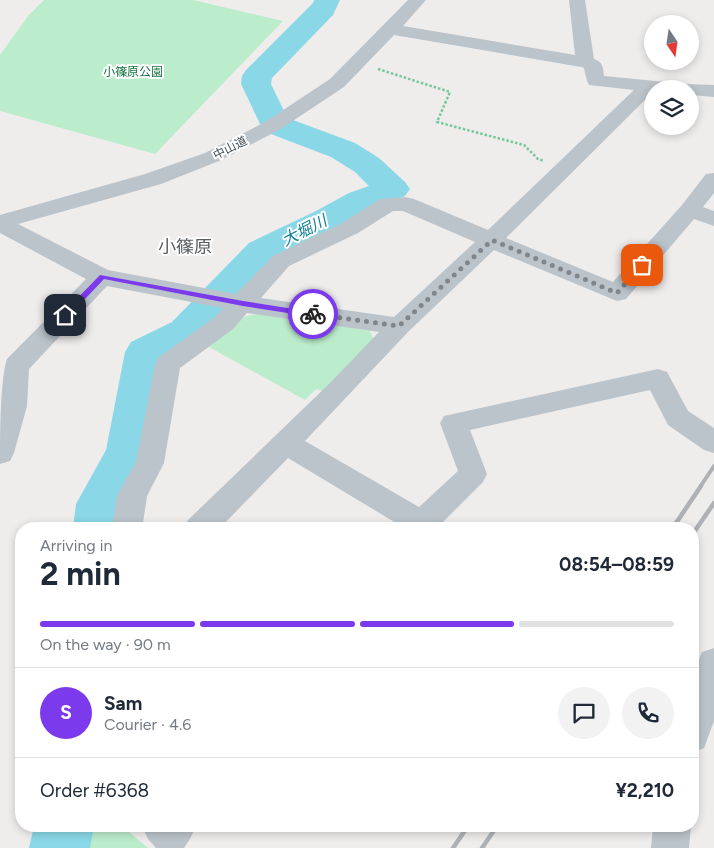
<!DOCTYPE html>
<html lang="en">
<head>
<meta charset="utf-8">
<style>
	:root { --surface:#fff; --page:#f2f2f3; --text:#1f2937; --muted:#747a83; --line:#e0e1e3; --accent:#7c3aed }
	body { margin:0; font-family:Figtree,"Noto Sans JP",sans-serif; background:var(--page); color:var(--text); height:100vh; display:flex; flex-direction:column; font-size:19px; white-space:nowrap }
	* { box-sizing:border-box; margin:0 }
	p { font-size:16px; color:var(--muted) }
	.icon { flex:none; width:28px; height:28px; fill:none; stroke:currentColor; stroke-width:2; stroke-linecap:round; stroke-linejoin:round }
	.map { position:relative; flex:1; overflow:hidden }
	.side { position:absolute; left:15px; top:522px; width:684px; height:310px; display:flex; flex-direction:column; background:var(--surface); border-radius:20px; box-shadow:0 2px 8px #0003 }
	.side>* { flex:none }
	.needle { width:32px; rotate:167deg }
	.buttons { position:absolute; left:644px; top:15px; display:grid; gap:10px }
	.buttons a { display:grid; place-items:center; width:55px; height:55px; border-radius:50%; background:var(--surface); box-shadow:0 2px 8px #0003; font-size:25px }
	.pin { position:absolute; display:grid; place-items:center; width:42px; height:42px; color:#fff; margin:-21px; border-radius:10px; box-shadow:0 2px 8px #0006 }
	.courier { position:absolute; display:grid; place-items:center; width:50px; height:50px; margin:-25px; border:4px solid #7c3aed; border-radius:50%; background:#fff; color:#222; box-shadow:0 1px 6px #0007 }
	.overview em { font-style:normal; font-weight:700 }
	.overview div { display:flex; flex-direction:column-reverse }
	.overview { display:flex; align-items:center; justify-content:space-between; height:85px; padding:0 25px }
	h1 { font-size:32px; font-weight:700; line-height:38px }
	.bar { display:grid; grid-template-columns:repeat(4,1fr); gap:8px 5px; align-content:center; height:60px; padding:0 25px }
	.bar i { height:6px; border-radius:4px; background:var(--line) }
	.bar .active { background:var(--accent) }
	.bar p { grid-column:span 4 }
	.line { display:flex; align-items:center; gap:12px; padding:0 25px; border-top:1px solid var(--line) }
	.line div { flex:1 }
	.round { display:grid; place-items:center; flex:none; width:52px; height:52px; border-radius:26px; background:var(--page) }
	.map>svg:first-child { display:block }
</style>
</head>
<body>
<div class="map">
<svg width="714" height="848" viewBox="0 0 714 848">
	<rect width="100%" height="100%" fill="#efecec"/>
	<g fill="#bbeccb">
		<path d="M 44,0 L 193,0 L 283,21 L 155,154 L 0,111 L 0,55 L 28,16 Z"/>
		<path d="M 260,313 L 370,331 L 375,342 L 325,392 L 316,389 L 305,400 L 209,347 L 240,318 Z"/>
		<path d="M 96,826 L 122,826 L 148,848 L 86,848 Z"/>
	</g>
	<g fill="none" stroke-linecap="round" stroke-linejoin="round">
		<g fill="#8ad8e7" fill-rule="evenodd">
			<path d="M 314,0 L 340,0 L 333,15 L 272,78 L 271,84 L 285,113 L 293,120 L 355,143 L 379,158 L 405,182 L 410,189 L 405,196 L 373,207 L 342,227 L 275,259 L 200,342 L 164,360 L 150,452 L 122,505 L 121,529 L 73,529 L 76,504 L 106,450 L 125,352 L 131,342 L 172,322 L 249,243 L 316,211 L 349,193 L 369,186 L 355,172 L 331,157 L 271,134 L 260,124 L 241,84 L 242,76 L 246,70 L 313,3 Z"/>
			<path d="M 34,826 L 94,826 L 90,848 L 29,848 Z"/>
		</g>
		<path stroke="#75c89b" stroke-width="2.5" stroke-dasharray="2.5 2" stroke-linecap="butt" d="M 378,69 L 450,92 L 437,122 L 524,145 L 538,159 L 544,161"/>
		<g fill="#bbc4cb" fill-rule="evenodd">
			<path d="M 408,0 L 426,0 L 403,26 L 575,55 L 569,0 L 585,0 L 594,59 C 603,62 603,67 604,76 L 686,84 L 714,85 L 714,97 L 690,95 L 690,89 L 652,89 L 652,93 L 506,238 L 613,282 L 682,205 L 706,174 L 714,173 L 714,193 L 703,207 L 714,211 L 714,226 L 694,219 L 626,299 L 617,301 L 494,250 L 408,332 L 305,441 L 419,507 L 458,471 L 440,423 L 444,416 L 658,369 L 667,372 L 688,411 L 714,428 L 714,453 L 704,450 L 668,425 L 650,390 L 470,430 L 487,474 L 483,482 L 436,529 L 406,529 L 288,458 L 219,529 L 184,529 L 188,520 L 331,382 L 379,332 L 247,313 L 233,329 L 180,368 L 164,463 L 147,496 L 142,529 L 112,529 L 117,495 L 136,462 L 155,364 L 159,357 L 215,317 L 223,308 L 107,286 L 29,369 L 27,406 L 14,453 L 10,461 L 0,464 C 0,439 0,380 7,359 L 86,279 L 0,233 L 0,215 L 145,174 L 205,153 L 265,122 L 330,79 ZM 394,35 L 581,67 L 584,68 L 587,81 L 589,85 L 634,90 L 488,230 L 414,199 L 406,197 L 380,199 L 342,223 L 273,256 L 236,294 L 108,270 L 18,224 L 161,184 L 219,161 L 279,130 L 344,87 ZM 393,211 L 403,211 L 475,242 L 394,317 L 261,298 L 289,266 L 358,233 Z"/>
			<path d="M 714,648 L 714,721 L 704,748 L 692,753 L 692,678 L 702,652 Z"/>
			<path d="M 142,826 L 196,826 L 190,839 L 184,848 L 156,848 L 148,839 Z"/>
			<path d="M 653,826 L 691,826 L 689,848 L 651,848 Z"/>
		</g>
		<path stroke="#aeb2b6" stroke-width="4" d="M 700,487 L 714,466"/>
		<g stroke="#aeb2b6" stroke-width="4.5">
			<path d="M 672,529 L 701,486"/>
			<path d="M 692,535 L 714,503"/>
			<path d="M 453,848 L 468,826"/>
			<path d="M 482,848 L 497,826"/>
		</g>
	</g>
	<path fill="#7c3aed" d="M 100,275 L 243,301 L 313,312 L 317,314 L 313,317 L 243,306 L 104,279 L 68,317 L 63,317 L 63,313 Z"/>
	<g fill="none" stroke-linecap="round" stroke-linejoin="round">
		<path stroke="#80878c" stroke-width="5" stroke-dasharray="0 9" d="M 313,314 L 399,326 L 492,240 L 617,293 L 642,265"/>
	</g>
	<g text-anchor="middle" stroke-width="4" stroke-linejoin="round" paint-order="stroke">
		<g font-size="12" fill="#1a7544" stroke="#fff">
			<text x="133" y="76">小篠原公園</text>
		</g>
		<g font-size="12" fill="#455058" stroke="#fff">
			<text transform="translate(230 148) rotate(-27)" y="4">中山道</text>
		</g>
		<g font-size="16" font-style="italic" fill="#128197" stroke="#fff">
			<text transform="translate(304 230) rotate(-27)" y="6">大堀川</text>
		</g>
		<g font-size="18" fill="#595d61" stroke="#fff">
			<text x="185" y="253">小篠原</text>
		</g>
	</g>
</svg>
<div class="buttons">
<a><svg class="needle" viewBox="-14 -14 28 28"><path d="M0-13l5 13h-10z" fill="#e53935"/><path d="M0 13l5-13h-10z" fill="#747a83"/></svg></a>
<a><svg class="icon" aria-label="layers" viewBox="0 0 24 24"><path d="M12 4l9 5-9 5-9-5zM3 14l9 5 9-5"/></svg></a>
</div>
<div class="pin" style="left:642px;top:265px;background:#ea580c"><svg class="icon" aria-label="bag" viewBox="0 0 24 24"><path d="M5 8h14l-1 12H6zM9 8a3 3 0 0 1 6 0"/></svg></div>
<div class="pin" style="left:65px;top:315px;background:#1f2937"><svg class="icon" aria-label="home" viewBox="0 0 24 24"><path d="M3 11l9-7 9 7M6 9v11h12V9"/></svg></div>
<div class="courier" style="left:313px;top:314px"><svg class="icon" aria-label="bike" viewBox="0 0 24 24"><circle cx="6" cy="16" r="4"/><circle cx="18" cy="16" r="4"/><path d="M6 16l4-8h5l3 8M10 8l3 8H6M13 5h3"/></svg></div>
<section class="side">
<div class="overview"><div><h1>2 min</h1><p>Arriving in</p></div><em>08:54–08:59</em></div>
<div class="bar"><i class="active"></i><i class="active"></i><i class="active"></i><i></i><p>On the way · 90 m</p></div>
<div class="line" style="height:90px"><b class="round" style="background:var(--accent);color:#fff">S</b><div><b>Sam</b><p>Courier · 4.6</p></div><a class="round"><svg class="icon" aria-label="chat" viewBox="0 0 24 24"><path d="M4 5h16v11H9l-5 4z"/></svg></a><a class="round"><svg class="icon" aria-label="phone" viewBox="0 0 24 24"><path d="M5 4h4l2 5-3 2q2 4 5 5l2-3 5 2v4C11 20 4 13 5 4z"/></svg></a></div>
<div class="line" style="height:65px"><div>Order #6368</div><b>¥2,210</b></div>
</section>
</div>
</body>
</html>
